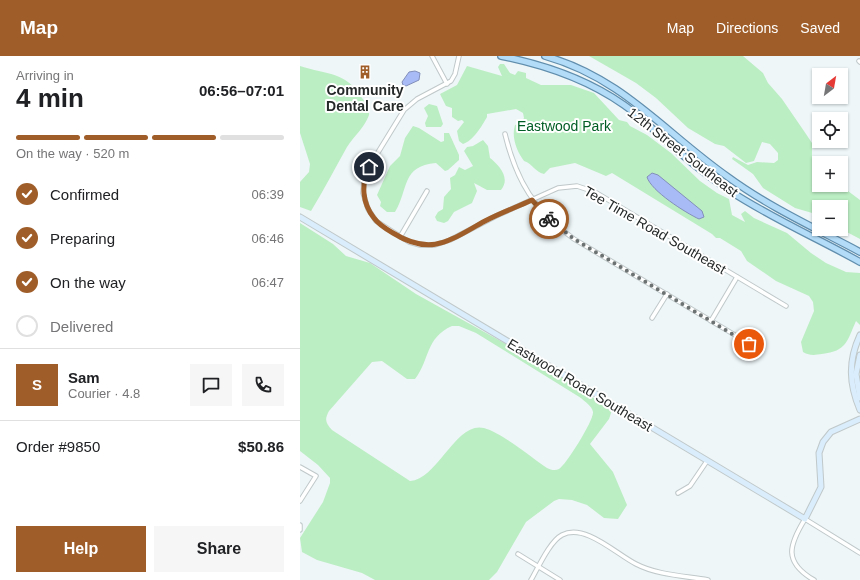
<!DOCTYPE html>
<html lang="en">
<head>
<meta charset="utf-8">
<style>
	:root { --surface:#fff; --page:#f6f6f6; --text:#202124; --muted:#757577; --line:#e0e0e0; --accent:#9f5e29 }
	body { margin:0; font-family:Helvetica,sans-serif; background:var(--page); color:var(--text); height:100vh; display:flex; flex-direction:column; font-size:15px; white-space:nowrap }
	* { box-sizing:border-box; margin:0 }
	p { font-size:13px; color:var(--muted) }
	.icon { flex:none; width:22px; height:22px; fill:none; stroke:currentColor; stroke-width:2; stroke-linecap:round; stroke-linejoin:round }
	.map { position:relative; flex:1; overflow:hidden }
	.side { display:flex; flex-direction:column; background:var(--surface); width:300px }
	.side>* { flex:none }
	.needle { width:26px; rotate:31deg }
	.fabs { position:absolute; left:512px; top:12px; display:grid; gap:8px }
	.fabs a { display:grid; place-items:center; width:36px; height:36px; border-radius:0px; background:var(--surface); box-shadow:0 1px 3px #0004; font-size:20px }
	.pin { position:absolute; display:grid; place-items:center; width:34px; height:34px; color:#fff; margin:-17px; border:2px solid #fff; border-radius:50%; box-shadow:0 1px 4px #0007 }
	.courier { position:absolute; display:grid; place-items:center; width:40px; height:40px; margin:-20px; border:3px solid #9f5e29; border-radius:50%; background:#fff; color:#222; box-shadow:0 1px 5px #0007 }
	.overview em { font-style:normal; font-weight:700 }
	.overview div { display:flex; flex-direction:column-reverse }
	.overview { display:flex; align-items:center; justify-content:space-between; height:68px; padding:0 16px }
	h1 { font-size:26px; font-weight:700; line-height:30px }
	.bar { display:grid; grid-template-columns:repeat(4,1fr); gap:6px 4px; align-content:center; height:48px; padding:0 16px }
	.bar i { height:5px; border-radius:3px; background:var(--line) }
	.bar .current { background:var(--accent) }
	.bar p { grid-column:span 4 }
	.line { display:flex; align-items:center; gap:10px; padding:0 16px; border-top:1px solid var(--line) }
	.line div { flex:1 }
	.round { display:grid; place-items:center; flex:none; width:42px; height:42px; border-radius:0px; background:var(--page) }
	ol { padding:0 16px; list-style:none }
	li { display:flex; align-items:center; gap:12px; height:44px }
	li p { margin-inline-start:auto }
	li .icon { padding:4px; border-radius:50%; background:var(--accent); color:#fff; stroke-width:4 }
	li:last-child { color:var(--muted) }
	li i { width:22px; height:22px; border:2px solid var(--line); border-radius:50% }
	.cta { display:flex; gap:8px; margin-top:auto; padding:8px 16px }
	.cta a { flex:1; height:46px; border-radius:0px; background:var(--accent); color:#fff; font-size:16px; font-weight:700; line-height:46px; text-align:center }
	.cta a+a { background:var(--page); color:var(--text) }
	header { display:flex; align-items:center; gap:24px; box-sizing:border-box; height:56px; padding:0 20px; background:var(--accent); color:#fff }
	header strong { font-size:19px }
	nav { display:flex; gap:22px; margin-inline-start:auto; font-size:14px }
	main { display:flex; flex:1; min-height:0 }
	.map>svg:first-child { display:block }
</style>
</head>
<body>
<header>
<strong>Map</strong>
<nav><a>Map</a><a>Directions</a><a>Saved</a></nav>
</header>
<main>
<section class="side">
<div class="overview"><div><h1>4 min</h1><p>Arriving in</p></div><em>06:56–07:01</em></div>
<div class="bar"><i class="current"></i><i class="current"></i><i class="current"></i><i></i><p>On the way · 520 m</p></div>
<ol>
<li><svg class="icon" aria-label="check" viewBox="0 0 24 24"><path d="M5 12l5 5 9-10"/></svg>Confirmed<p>06:39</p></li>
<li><svg class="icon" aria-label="check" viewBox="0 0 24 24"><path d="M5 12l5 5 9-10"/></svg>Preparing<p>06:46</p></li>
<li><svg class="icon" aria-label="check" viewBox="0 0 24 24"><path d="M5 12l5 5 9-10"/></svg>On the way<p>06:47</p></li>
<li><i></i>Delivered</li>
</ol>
<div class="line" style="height:72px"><b class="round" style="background:var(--accent);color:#fff">S</b><div><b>Sam</b><p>Courier · 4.8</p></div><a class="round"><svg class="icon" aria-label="chat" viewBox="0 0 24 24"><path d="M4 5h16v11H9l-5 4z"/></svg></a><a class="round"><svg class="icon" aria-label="phone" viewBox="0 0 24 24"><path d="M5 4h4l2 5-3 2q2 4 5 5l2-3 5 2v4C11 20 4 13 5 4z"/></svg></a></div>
<div class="line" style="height:52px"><div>Order #9850</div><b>$50.86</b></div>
<div class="cta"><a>Help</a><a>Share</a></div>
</section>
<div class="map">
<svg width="560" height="524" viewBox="0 0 560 524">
	<rect width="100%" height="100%" fill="#eef6f8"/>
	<g fill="#bceec3" fill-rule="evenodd">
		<path d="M 289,0 L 443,0 L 463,17 L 468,27 L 482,43 L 506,78 L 512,87 L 512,102 L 513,104 L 526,107 L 519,107 L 519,129 L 540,129 L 560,144 L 560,183 L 541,173 L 541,151 L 519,151 L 519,159 L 495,152 L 463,132 L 453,118 L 432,103 L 433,101 L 448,109 L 457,106 L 474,107 L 478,104 L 478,97 L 470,88 L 462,86 L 454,105 L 446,107 L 424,90 L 415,88 L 388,72 L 356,42 L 336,27 Z"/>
		<path d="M 200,8 L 204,8 L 210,17 L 215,19 L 218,15 L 226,17 L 226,22 L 241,29 L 271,29 L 294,37 L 319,64 L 327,66 L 330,70 L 347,79 L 371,97 L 400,125 L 417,137 L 429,143 L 432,159 L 445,166 L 441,158 L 445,155 L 454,162 L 487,177 L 511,197 L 526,207 L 546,216 L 560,217 L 560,269 L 556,265 C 547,285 547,295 522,298 C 515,299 510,300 503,296 L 501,286 L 514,255 L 513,246 L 509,240 L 476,225 L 447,205 L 441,195 L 420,182 L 416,182 L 412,178 L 312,117 L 306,120 L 275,107 L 250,112 L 244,118 C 235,116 233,108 224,105 C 217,96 211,81 215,69 L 221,67 L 224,62 L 223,57 L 216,53 L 187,58 L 187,61 C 182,70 173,85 163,88 L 159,85 L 157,75 L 164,66 L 162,64 L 158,65 L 152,61 L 152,52 L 146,50 L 140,38 L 157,29 L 167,10 L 202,20 L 198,11 Z"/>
		<path d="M 0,10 C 27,19 46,15 62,42 C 66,47 70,52 69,59 C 65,71 54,80 47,91 C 35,112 24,134 11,155 L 0,151 L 0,126 L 9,116 L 10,108 L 0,77 Z"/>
		<path d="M 129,48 L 137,50 L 143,68 L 141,71 L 126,71 L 125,67 L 128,60 L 124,52 Z"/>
		<path d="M 113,70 L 119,72 L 141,86 L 144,85 L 144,77 L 149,77 L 159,99 L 159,104 L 148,114 L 145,115 L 136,107 C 101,110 109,133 95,156 L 87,156 L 80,150 L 81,146 L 77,139 L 90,110 L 100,100 L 105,82 Z"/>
		<path d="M 183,84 L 188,90 L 190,102 C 199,109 211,122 201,134 L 187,134 L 174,127 L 177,135 L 172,147 L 154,156 L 148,165 L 144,167 L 137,165 L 135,161 L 138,156 L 143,153 L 144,141 L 151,133 L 150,122 L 155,119 L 159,111 L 165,114 L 173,110 L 164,95 L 167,91 L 173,90 Z"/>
		<path d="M 0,167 L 33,188 L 46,200 L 70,207 L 116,238 L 213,292 L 229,304 L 264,322 L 312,354 L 309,363 L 290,388 L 313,416 L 327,449 L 318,463 L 304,462 L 287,449 L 272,444 L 259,443 L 254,445 L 226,466 L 197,516 L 189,524 L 75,524 L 62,517 L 17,504 L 2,496 L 0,482 L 23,446 L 30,427 L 30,422 L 18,409 L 0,395 ZM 152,270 L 159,270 L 176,277 L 281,342 C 285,346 292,350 293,356 C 294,364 266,409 259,413 C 255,415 251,414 247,412 C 231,401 202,377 184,372 C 156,365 138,423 110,425 L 32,374 C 26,367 24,364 29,355 L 72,306 L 82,305 L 107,323 L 115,323 C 130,304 125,282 152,270 Z"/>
	</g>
	<g fill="#a9bbf7" stroke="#828fb9">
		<path d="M 115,15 L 120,17 L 119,24 L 106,30 L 103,29 L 102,26 L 109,16 Z"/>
		<path d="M 352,117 L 358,119 L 402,155 L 404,161 L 399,163 C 386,157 351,135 347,121 Z"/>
	</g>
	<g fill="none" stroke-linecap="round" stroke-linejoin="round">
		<g stroke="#c0c8c9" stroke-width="5.5">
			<g id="street">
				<path d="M 132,0 L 147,28"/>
				<path d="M 159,0 L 155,18 L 151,25 L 117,43 L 104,54 L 69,111 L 64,124 L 63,137 L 68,153 L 76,165 L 109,186 L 120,189 L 135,189 L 150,184 L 196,160 L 258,132 L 277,130 L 295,136 L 486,250"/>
				<path d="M 559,5 L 560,6"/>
				<path d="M 205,78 C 216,124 235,156 274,183 L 460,294"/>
				<path d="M 100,181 L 127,135"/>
				<path d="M 352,262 L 367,238"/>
				<path d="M 411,265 L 437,221"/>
				<path d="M 0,411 L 16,420 L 0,445"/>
				<path d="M 378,437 L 390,430 L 407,405"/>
				<path d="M 0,469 L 0,474"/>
				<path d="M 218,498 L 260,524"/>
				<path d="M 231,524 C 238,512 250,485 262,479 C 285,467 316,498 336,508 C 357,519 385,520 408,524"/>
				<path d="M 514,524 C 483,506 489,489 505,463 L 560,497"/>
			</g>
		</g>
		<g stroke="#c0c8c9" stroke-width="7">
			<g id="secondary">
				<path d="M 0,161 L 505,463 L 521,431 L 519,397 L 523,386 L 531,376 L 560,363"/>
				<path d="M 560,279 C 548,305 549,328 560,354"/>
				<path d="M 560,299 L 556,318 L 560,342"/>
			</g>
		</g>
		<g stroke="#618ead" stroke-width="8">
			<g id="primary">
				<path d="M 201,0 C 246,9 287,23 324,49 C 340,60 353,74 368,86 C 387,104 408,120 430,135 C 471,162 517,182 560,206"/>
				<path d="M 245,0 C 323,22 365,77 428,121 C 469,151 515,172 560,196"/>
			</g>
		</g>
		<use href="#street" stroke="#fff" stroke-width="3.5"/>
		<use href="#secondary" stroke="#d9edfc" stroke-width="5"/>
		<use href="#primary" stroke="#b3dcf8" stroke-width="5.5"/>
	</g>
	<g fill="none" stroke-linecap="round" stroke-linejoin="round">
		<path stroke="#6c7171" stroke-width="4" stroke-dasharray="0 7.2" d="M 249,163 L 274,183 L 449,288"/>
		<path stroke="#9f5e29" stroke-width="5" d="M 69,111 C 61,128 62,147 74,162 C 79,169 86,173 93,177 C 132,201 150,184 185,165 C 200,157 217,151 232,144 L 249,163"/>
	</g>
	<defs>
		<g id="building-bare" transform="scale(1.08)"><path d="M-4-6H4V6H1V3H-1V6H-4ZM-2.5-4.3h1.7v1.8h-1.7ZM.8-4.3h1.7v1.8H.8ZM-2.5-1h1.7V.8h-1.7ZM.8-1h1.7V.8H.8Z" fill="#9f5e29" stroke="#fff" stroke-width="2.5" paint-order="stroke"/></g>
	</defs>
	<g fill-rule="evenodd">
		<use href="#building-bare" x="65" y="16"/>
	</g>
	<g text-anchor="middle" stroke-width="4" stroke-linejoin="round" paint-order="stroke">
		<g font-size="14" font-weight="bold" fill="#262929" stroke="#fff">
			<text x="65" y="39">Community<tspan x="65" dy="16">Dental Care</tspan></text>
		</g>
		<g font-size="14" fill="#005d24" stroke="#fff">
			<text x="264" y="75">Eastwood Park</text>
		</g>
		<g font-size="14" fill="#262929" stroke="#fff">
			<text transform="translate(383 96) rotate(38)" y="5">12th Street Southeast</text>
			<text transform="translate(355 174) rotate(30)" y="5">Tee Time Road Southeast</text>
			<text transform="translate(280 329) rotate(31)" y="5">Eastwood Road Southeast</text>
		</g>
	</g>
</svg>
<div class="fabs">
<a><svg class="needle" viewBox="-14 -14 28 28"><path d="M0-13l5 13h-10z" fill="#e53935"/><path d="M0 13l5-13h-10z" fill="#757577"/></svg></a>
<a><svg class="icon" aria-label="locate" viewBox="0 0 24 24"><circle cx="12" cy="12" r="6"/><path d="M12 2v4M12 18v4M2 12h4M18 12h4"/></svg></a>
<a>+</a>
<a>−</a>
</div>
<div class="pin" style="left:449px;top:288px;background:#ea580c"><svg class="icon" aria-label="bag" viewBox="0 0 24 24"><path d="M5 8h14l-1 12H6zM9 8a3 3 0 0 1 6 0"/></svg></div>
<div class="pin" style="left:69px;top:111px;background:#1f2937"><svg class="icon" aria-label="home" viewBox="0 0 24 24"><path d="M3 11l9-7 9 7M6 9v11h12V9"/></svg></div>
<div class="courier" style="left:249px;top:163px"><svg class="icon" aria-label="bike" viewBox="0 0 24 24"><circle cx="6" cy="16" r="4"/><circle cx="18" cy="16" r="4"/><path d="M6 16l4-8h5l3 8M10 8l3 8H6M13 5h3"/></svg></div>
</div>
</main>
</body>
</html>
